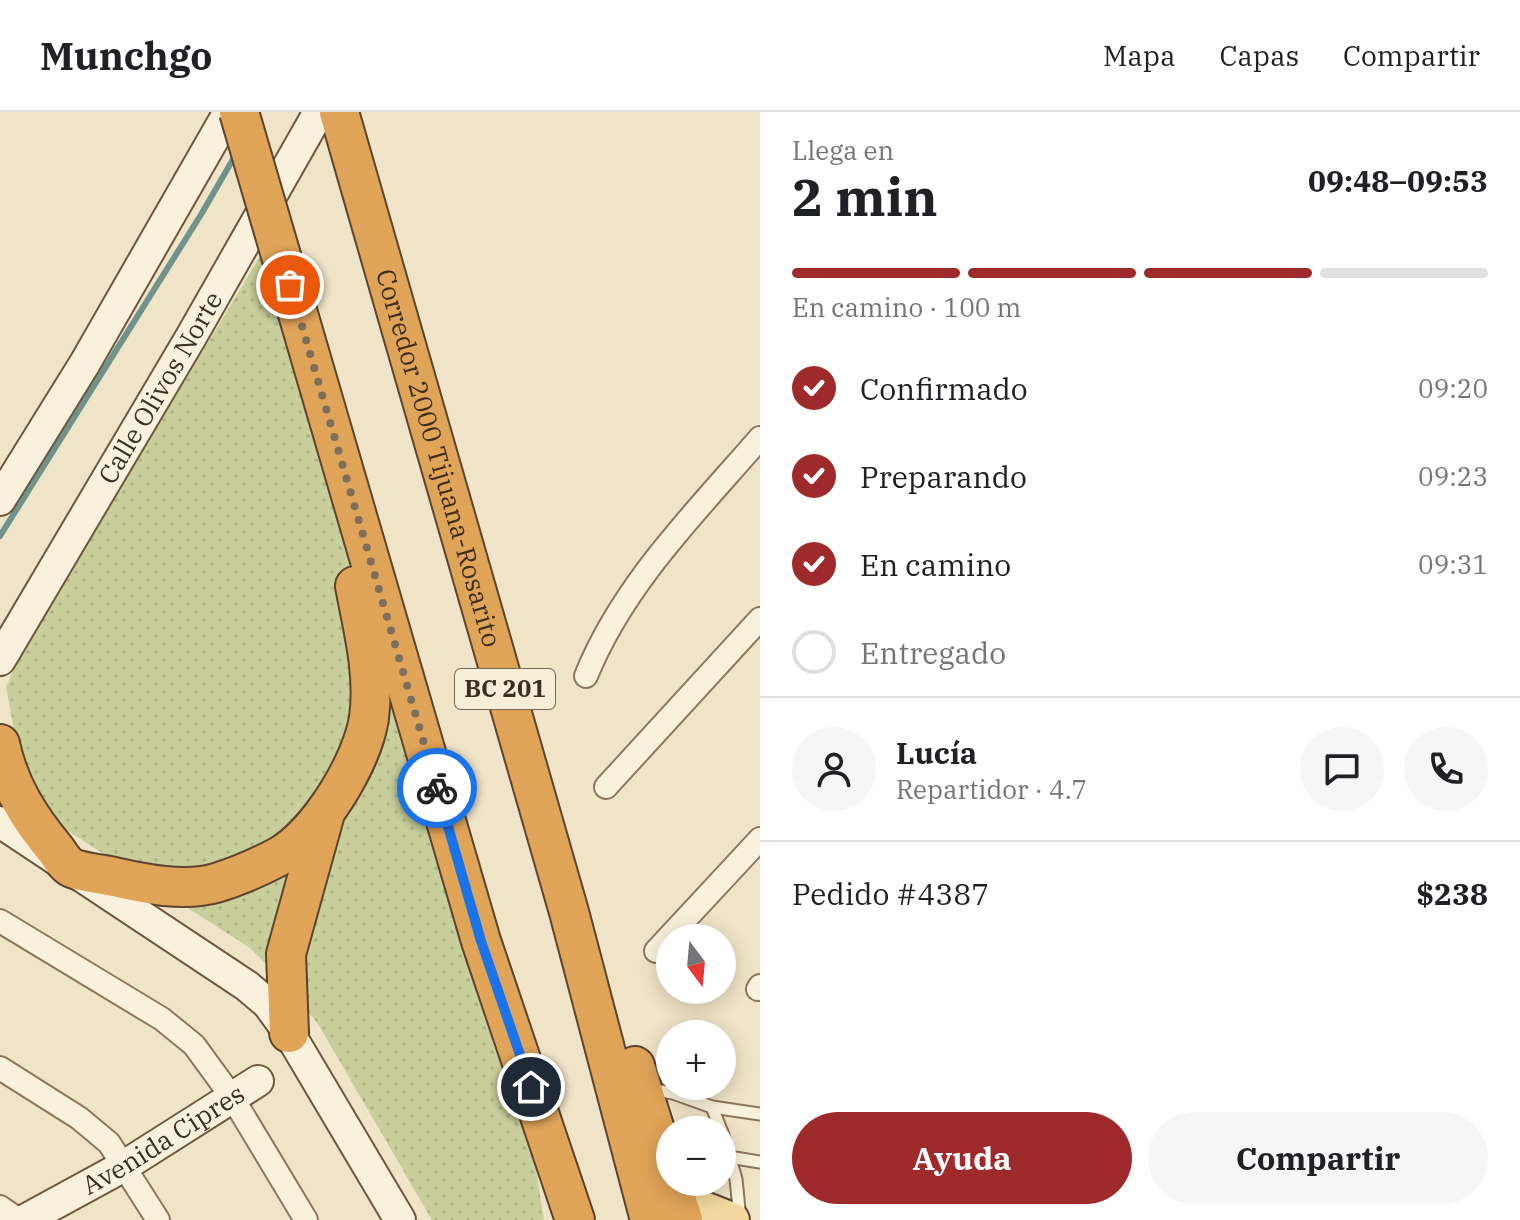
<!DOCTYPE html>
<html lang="es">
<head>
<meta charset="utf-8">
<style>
	:root { --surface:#fff; --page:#f6f6f6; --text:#202124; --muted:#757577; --line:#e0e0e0; --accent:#9e2a2b }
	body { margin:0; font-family:"IBM Plex Serif",serif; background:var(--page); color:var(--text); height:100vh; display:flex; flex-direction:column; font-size:30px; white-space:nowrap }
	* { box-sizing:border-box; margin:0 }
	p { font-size:26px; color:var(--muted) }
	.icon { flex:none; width:44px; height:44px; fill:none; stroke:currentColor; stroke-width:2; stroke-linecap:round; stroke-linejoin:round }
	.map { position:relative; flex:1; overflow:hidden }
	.drawer { display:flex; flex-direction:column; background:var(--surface); width:760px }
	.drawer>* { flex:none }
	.needle { width:52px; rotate:164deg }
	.tools { position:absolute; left:656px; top:812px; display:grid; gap:16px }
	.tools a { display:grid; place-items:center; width:80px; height:80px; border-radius:50%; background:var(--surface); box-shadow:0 4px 20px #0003; font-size:40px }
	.pin { position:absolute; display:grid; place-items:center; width:68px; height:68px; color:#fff; margin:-34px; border:4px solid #fff; border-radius:50%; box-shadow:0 2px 8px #0007 }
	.courier { position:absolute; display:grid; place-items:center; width:80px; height:80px; margin:-40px; border:6px solid #1a73e8; border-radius:50%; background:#fff; color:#222; box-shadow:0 2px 10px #0007 }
	.headline em { font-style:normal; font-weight:700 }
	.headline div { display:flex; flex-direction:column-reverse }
	.headline { display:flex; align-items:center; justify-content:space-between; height:136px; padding:0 32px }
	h1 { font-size:52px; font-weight:700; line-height:60px }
	.bar { display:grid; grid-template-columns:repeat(4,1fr); gap:12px 8px; align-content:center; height:96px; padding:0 32px }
	.bar i { height:10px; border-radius:6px; background:var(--line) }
	.bar .current { background:var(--accent) }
	.bar p { grid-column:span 4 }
	.line { display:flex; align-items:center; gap:20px; padding:0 32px; border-top:2px solid var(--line) }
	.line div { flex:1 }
	.round { display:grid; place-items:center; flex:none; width:84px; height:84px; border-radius:42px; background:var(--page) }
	ol { padding:0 32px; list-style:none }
	li { display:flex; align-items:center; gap:24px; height:88px }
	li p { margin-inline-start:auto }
	li .icon { padding:8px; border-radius:50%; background:var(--accent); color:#fff; stroke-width:4 }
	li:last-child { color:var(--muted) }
	li i { width:44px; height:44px; border:4px solid var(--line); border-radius:50% }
	.button { display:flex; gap:16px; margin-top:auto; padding:16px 32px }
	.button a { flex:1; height:92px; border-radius:48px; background:var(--accent); color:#fff; font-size:32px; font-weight:700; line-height:92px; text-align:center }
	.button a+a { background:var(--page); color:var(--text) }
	header { display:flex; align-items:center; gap:48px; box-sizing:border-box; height:112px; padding:0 40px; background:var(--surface); border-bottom:2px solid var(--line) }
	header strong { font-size:38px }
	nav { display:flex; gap:44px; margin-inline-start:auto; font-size:28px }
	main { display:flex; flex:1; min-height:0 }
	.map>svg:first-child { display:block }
</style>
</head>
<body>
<header>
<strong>Munchgo</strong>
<nav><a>Mapa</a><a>Capas</a><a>Compartir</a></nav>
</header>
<main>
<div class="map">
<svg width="760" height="1108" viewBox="0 0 760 1108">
	<defs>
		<pattern id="green-dots" width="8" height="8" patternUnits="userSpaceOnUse" patternTransform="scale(2)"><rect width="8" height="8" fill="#c9cf9b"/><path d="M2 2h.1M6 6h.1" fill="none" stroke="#aeb285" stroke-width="1.8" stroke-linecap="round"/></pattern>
	</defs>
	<rect width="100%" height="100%" fill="#f0e4c8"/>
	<path fill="url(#green-dots)" d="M 262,141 L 319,344 L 535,1051 L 544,1108 L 432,1108 L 318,912 L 282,868 L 250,836 L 40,701 L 22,662 L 6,575 L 21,540 Z"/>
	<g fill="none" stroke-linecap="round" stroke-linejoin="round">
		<path stroke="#6f938a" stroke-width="6" d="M 0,424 L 202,101 L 236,42"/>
		<g stroke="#8d765c" stroke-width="15">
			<g id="lane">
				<path d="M 648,977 L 673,981 L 712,995 L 721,1018"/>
				<path d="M 712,995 L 760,1002"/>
				<path d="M 722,1020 L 736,1067 L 740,1107"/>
				<path d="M 729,1045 L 760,1050"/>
			</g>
		</g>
		<g stroke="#8d765c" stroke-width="26">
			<g id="street">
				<path d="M 586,564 C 623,472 696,400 760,326"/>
				<path d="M 606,675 L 760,507"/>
				<path d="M 0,809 L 162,907 L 194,933 L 232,985 L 306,1108"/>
				<path d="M 656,839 L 760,727"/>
				<path d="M 758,877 L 760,874"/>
				<path d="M 0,956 L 79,1006 L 109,1031 L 158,1108"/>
				<path d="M 0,1095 L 19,1108"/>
			</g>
		</g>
		<g stroke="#6f573f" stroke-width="34">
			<g id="secondary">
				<path d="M 0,388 L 85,251 L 229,0"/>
				<path id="s1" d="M 0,548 L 191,225 L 319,0"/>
				<path d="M 0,710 L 247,874 L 268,892 L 289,921 L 400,1108"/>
				<path id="s2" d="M 25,1108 L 124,1054 L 258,969"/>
			</g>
		</g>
		<g stroke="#5b4430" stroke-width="38">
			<path id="primary" d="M 676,1086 L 732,1108"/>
		</g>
		<g stroke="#5b4430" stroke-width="42">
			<g id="highway">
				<path id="s3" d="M 339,0 L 569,800 L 650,1108"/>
				<path d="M 282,147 L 481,829 L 575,1108"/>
				<path d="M 0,632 C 9,674 29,706 56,738 C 60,744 66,753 72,756 C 84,761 101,762 114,765 C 145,772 184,780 216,771 C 236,765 259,755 278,745 C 318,723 362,651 369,606 C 375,561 363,517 355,474"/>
				<path d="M 289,921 L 286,842 L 324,705"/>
				<path d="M 635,954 L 670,1066"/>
				<path d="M 671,1070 L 683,1108"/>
			</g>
		</g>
		<use href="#lane" stroke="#faf1dc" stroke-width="11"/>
		<use href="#street" stroke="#faf1dc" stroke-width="22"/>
		<use href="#secondary" stroke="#faf1dc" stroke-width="30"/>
		<use href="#primary" stroke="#f3d9a0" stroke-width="34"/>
		<use href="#highway" stroke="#e0a458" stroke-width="38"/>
		<g stroke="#5b4430" stroke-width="42" stroke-linecap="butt">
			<path id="highway-bridge" d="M 239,0 L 282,147"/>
		</g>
		<use href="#highway-bridge" stroke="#e0a458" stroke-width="38"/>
	</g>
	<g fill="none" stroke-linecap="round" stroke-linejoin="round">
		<path stroke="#7c6e5b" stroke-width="8" stroke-dasharray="0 14.4" d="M 290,173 L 437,676"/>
		<path stroke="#1a73e8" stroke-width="10" d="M 437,676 L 481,829 L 531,975"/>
	</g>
	<g text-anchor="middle" stroke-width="7" stroke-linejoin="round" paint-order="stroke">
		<rect fill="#f7eed8" stroke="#756857" stroke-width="2" x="455" y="557" width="100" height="40" rx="6"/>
		<g font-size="24" font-weight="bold" fill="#3d2e20">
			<text x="505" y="585">BC 201</text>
		</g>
		<g font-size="26" fill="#3d2e20" stroke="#f7eed8">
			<text dy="9" stroke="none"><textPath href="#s1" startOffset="316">Calle Olivos Norte</textPath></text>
			<text dy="9" stroke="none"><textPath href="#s3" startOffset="360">Corredor 2000 Tijuana-Rosarito</textPath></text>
			<text dy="9" stroke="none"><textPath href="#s2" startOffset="160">Avenida Cipres</textPath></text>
		</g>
	</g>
</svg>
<div class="tools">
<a><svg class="needle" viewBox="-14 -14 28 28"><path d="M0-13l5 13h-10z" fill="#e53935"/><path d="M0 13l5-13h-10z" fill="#757577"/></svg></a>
<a>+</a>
<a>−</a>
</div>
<div class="pin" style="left:290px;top:173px;background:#ea580c"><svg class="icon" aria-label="bag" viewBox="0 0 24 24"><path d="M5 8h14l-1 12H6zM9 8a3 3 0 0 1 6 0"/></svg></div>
<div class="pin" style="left:531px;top:975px;background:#1f2937"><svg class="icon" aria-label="home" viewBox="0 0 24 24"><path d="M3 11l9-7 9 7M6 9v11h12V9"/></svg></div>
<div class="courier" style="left:437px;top:676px"><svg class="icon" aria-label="bike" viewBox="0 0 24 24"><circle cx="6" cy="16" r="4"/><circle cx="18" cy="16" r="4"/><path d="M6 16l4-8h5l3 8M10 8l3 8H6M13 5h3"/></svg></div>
</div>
<section class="drawer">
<div class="headline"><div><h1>2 min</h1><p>Llega en</p></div><em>09:48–09:53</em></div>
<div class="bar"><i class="current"></i><i class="current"></i><i class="current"></i><i></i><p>En camino · 100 m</p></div>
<ol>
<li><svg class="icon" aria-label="check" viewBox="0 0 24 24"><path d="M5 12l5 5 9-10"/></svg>Confirmado<p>09:20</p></li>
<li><svg class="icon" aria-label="check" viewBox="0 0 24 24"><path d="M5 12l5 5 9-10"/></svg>Preparando<p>09:23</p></li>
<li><svg class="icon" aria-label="check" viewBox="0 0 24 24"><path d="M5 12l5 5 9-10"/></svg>En camino<p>09:31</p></li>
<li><i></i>Entregado</li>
</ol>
<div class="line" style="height:144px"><a class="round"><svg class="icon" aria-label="person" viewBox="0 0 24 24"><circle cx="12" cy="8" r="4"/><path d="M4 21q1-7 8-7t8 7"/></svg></a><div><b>Lucía</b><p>Repartidor · 4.7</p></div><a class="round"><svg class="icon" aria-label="chat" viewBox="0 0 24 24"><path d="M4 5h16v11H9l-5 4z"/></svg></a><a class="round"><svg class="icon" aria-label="phone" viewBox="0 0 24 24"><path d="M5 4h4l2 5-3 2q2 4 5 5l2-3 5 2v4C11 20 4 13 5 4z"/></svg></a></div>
<div class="line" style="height:104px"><div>Pedido #4387</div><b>$238</b></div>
<div class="button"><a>Ayuda</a><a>Compartir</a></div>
</section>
</main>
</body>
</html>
